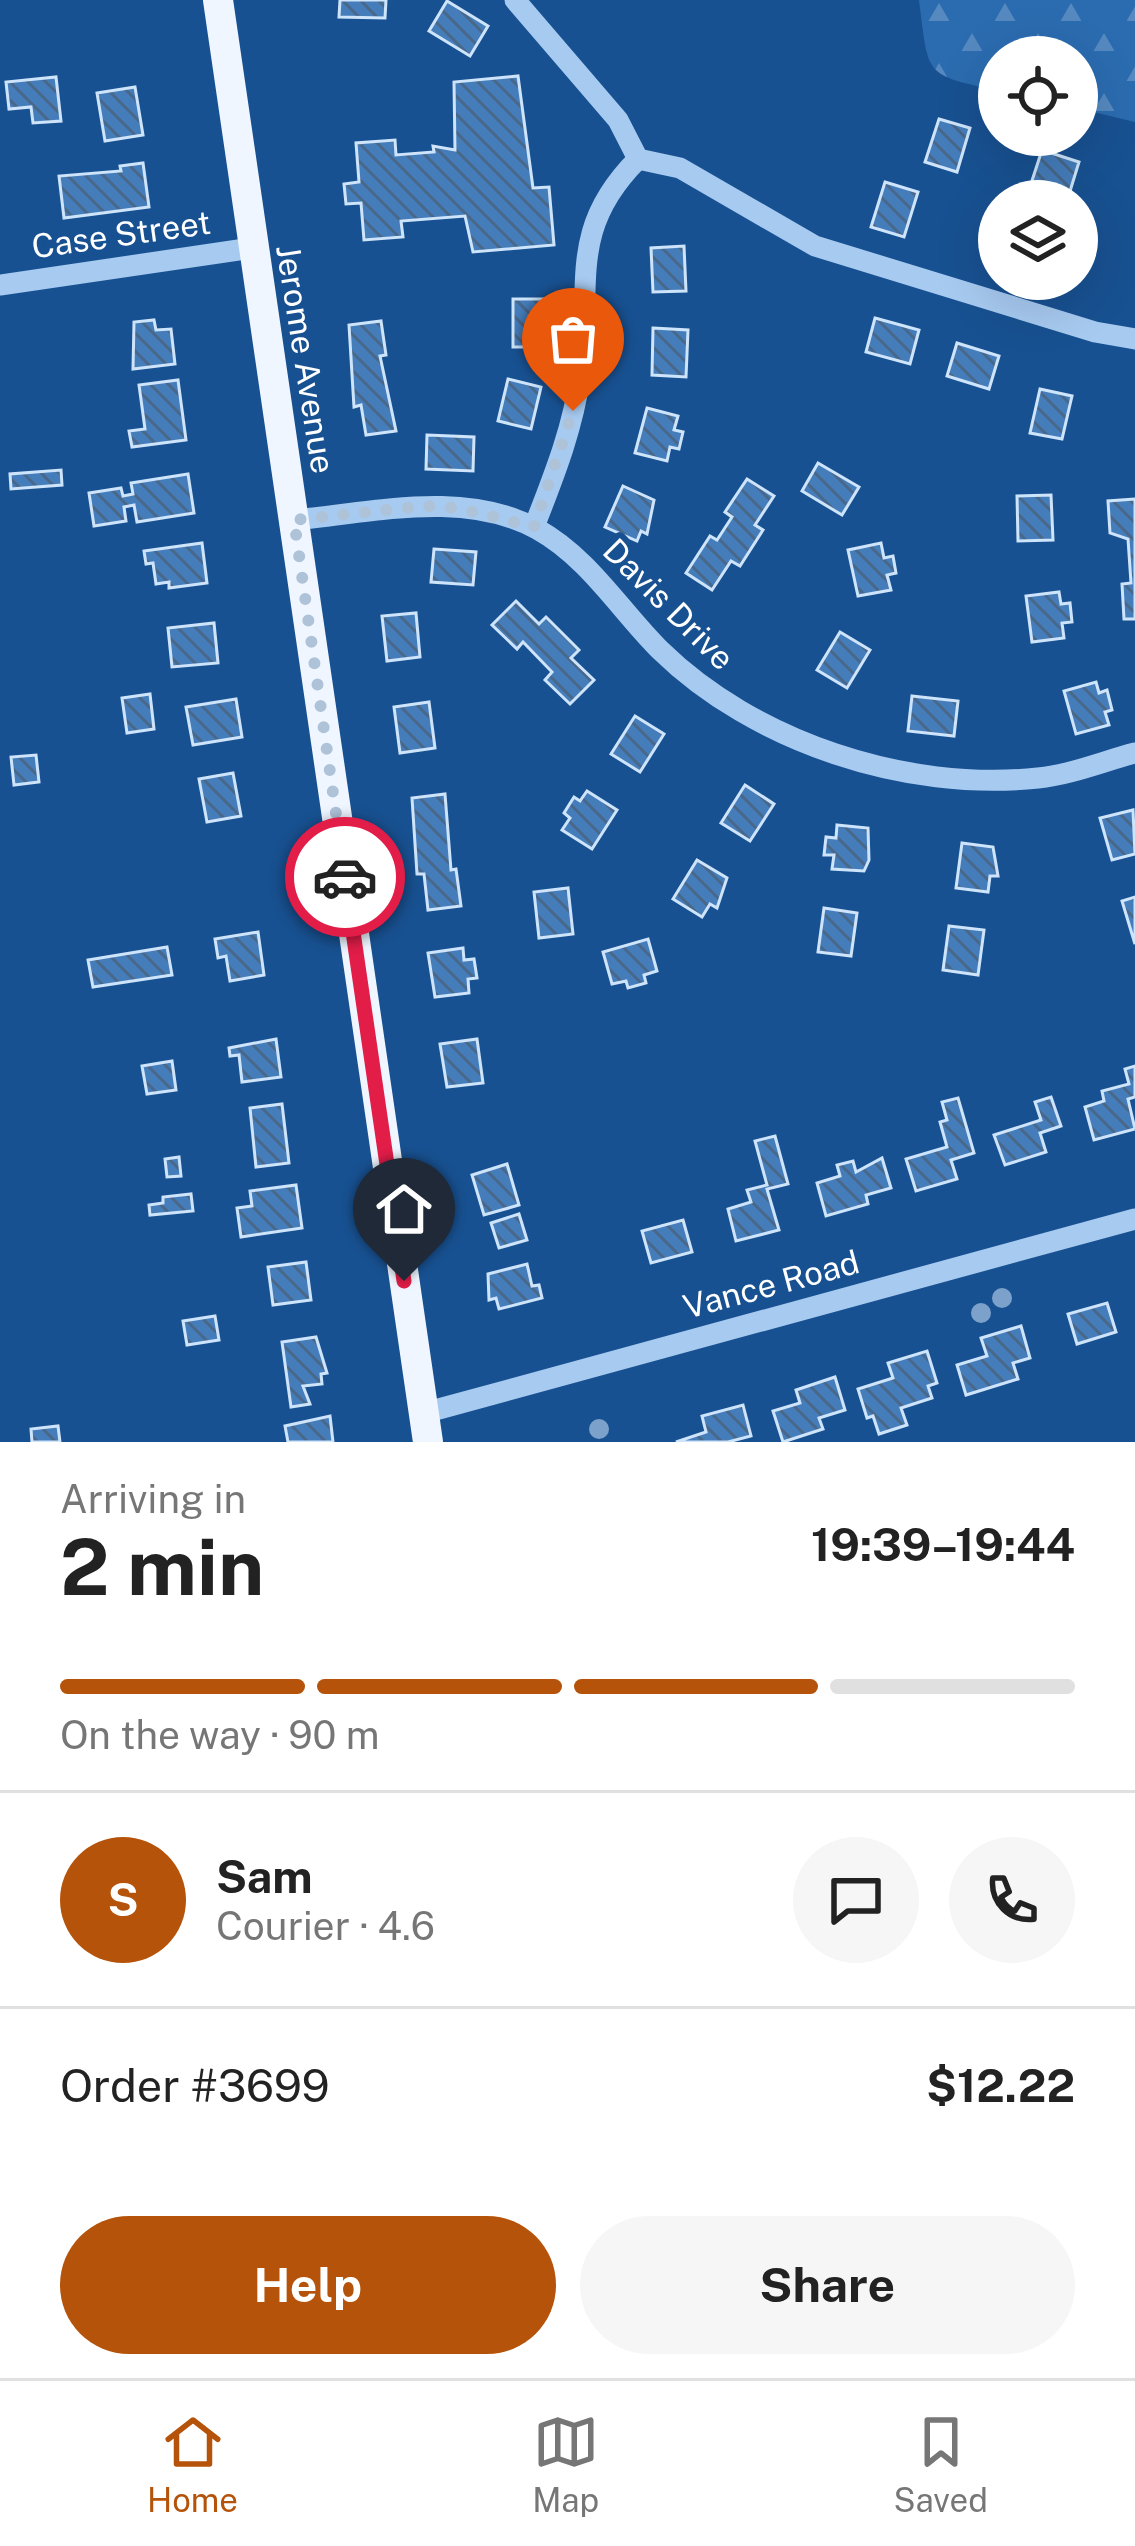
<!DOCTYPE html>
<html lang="en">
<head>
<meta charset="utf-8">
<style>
	:root { --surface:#fff; --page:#f6f6f6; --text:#222; --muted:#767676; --line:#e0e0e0; --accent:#b45309 }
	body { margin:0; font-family:"Public Sans",sans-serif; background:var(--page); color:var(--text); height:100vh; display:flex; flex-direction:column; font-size:45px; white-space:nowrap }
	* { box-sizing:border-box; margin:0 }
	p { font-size:39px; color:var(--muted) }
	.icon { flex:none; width:66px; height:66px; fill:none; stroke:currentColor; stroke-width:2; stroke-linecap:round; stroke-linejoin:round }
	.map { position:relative; height:1442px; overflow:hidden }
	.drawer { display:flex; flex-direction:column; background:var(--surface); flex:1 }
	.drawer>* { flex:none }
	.controls { position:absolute; left:978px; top:36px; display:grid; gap:24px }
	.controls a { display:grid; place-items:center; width:120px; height:120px; border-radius:50%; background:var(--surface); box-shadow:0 12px 48px #0002; font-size:60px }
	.pin { position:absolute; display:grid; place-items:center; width:102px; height:102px; color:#fff; margin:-123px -51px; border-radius:50% 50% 50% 0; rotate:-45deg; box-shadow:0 0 12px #0007 }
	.pin .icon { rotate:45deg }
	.courier { position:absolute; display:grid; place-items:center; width:120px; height:120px; margin:-60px; border:9px solid #e11d48; border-radius:50%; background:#fff; color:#222; box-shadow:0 3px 15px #0007 }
	.overview em { font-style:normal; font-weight:700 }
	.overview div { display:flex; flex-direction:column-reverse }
	.overview { display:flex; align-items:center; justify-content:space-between; height:204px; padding:0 60px }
	h1 { font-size:78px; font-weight:700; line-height:90px }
	.bar { display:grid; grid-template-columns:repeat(4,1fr); gap:18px 12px; align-content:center; height:144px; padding:0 60px }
	.bar i { height:15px; border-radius:9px; background:var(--line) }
	.bar .active { background:var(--accent) }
	.bar p { grid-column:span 4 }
	.line { display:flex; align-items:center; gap:30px; padding:0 60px; border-top:3px solid var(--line) }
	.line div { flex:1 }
	.round { display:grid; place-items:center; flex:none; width:126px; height:126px; border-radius:63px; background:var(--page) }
	.cta { display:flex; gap:24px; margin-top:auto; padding:24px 60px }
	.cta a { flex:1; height:138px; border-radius:72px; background:var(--accent); color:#fff; font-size:48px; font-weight:700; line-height:138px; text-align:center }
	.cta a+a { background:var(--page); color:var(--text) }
	.tabs { display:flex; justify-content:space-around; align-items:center; height:168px; border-top:3px solid var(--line); background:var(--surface); font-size:33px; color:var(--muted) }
	.tabs a { display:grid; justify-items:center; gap:6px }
	.tabs .active { color:var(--accent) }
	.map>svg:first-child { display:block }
</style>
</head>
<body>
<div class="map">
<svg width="1135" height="1442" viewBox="0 0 1135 1442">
	<defs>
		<pattern id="forest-firs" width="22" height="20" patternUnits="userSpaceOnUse" patternTransform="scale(3)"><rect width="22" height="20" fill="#2b6cb0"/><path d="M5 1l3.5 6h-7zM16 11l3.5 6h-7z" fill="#5589c0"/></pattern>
		<pattern id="building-back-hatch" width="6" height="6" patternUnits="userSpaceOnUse" patternTransform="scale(3)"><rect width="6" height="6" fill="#457dbb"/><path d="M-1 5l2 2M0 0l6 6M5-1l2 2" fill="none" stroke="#486789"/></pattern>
	</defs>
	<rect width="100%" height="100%" fill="#185191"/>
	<path fill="url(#forest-firs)" d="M 919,0 L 1135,0 L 1135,122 L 1077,108 L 1077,57 L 999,57 L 999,91 C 923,74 929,77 919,0 Z"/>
	<g fill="url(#building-back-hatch)" stroke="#cde4fb" stroke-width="3">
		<path d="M 340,0 L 386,0 L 385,18 L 339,17 Z"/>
		<path d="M 447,1 L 488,26 L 470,56 L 429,31 Z"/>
		<path d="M 518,76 L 533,188 L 549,187 L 554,245 L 473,252 L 465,216 L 401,221 L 403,237 L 364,240 L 361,203 L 346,204 L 344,184 L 359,182 L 356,143 L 395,140 L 396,155 L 434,152 L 433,146 L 455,150 L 454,82 Z"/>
		<path d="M 56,77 L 61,121 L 33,123 L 31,107 L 9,109 L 6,82 Z"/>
		<path d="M 135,87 L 143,135 L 105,141 L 97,93 Z"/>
		<path d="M 939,119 L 970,128 L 957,172 L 925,162 Z"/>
		<path d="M 1042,150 L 1079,162 L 1067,201 L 1034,201 L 1036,195 L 1028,193 Z"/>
		<path d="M 143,163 L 149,207 L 64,218 L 59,176 L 121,171 L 120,166 Z"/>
		<path d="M 885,182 L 918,192 L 904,237 L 871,227 Z"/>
		<path d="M 684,246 L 686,291 L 653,292 L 651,248 Z"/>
		<path d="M 513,299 L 546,299 L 547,347 L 513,347 Z"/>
		<path d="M 875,318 L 919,330 L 910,364 L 866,352 Z"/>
		<path d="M 154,320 L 156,330 L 171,329 L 175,364 L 133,369 L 134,322 Z"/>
		<path d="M 381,321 L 386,355 L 380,356 L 396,431 L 366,435 L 361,405 L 354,407 L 349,325 Z"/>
		<path d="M 653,328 L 688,330 L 686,377 L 652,375 Z"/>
		<path d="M 957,343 L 999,356 L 989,389 L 947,376 Z"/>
		<path d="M 508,379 L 541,387 L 531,429 L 498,421 Z"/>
		<path d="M 178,380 L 186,440 L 132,447 L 129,431 L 145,429 L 139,385 Z"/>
		<path d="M 1040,389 L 1072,396 L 1062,439 L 1030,433 Z"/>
		<path d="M 647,408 L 678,416 L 674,430 L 683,432 L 679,449 L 670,447 L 667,461 L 635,453 Z"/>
		<path d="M 427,435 L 474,437 L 473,471 L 426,469 Z"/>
		<path d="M 818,463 L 859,487 L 842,515 L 802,491 Z"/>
		<path d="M 61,470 L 62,485 L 11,489 L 10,474 Z"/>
		<path d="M 188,474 L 194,513 L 137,522 L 134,505 L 124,507 L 126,521 L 94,526 L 89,493 L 121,488 L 123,496 L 133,494 L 131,483 Z"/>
		<path d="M 747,479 L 774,496 L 755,525 L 763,530 L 740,566 L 731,561 L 712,590 L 686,573 L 710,536 L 717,540 L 732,517 L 725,512 Z"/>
		<path d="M 623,486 L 654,500 L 647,534 L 641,531 L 637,541 L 605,527 Z"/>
		<path d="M 1051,495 L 1053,540 L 1018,541 L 1017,496 Z"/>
		<path d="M 1135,499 L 1135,619 L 1124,619 L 1122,584 L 1131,583 L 1128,539 L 1110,533 L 1108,501 Z"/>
		<path d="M 202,543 L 207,583 L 169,588 L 169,582 L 156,584 L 153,563 L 146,564 L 144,551 Z"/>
		<path d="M 881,543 L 884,558 L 893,556 L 896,573 L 887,575 L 891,590 L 858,596 L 848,550 Z"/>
		<path d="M 434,549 L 476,552 L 473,585 L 431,582 Z"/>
		<path d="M 1059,592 L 1061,604 L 1070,603 L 1072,622 L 1062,623 L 1064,638 L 1032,642 L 1026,596 Z"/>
		<path d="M 516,601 L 539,624 L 546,617 L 579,650 L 571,658 L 594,680 L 570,704 L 545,680 L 552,672 L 523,642 L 517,649 L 492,625 Z"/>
		<path d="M 416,613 L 420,657 L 387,661 L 382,616 Z"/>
		<path d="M 214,623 L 218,663 L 172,667 L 168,628 Z"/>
		<path d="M 840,632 L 870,650 L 847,688 L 817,670 Z"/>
		<path d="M 1096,682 L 1099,693 L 1107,690 L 1112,710 L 1105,712 L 1109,725 L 1076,734 L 1064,691 Z"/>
		<path d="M 150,694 L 154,729 L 127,733 L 122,698 Z"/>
		<path d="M 912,696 L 958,701 L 954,736 L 908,731 Z"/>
		<path d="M 236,699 L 242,737 L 193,745 L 186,707 Z"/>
		<path d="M 429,702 L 435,748 L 400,753 L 394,707 Z"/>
		<path d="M 635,716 L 664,734 L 640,772 L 611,754 Z"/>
		<path d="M 36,755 L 39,782 L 14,785 L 11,757 Z"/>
		<path d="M 233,773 L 241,816 L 207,822 L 199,779 Z"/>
		<path d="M 745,785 L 774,804 L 750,841 L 721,823 Z"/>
		<path d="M 587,791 L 617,810 L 592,849 L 562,830 L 570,818 L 564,813 L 574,797 L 580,801 Z"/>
		<path d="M 445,794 L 451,870 L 456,869 L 461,906 L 428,910 L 424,874 L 417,874 L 412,798 Z"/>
		<path d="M 1133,810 L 1135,854 L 1112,860 L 1100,818 Z"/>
		<path d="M 837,825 L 868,828 L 869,860 L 864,871 L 832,869 L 834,855 L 824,855 L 826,837 L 836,838 Z"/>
		<path d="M 962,843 L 993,847 L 998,876 L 990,876 L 988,892 L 956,888 Z"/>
		<path d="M 697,860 L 727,878 L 717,908 L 710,904 L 702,917 L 673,899 Z"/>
		<path d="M 568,888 L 573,934 L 539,938 L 534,892 Z"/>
		<path d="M 1135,897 L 1135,944 L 1122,901 Z"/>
		<path d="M 824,908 L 857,913 L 851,956 L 818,952 Z"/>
		<path d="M 949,926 L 984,930 L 978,975 L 943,970 Z"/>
		<path d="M 258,932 L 264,975 L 230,981 L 226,956 L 218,958 L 215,939 Z"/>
		<path d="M 648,939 L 657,971 L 644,975 L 646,983 L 628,988 L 626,981 L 612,984 L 603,952 Z"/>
		<path d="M 167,947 L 172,975 L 93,987 L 88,960 Z"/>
		<path d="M 463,948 L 464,960 L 474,959 L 477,978 L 468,979 L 469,993 L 435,997 L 428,953 Z"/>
		<path d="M 276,1039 L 281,1077 L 242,1082 L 239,1055 L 230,1056 L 229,1048 Z"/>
		<path d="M 477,1039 L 483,1083 L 447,1087 L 440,1044 Z"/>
		<path d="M 172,1061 L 176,1090 L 147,1094 L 142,1066 Z"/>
		<path d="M 1135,1066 L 1135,1097 L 1128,1099 L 1135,1129 L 1094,1140 L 1085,1107 L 1104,1101 L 1102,1091 L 1129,1084 L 1125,1069 Z"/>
		<path d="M 1051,1097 L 1061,1126 L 1040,1133 L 1046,1152 L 1005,1165 L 994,1135 L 1041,1120 L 1035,1102 Z"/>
		<path d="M 958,1098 L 974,1153 L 951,1160 L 957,1179 L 916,1191 L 906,1159 L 947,1147 L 940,1122 L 947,1120 L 942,1102 Z"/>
		<path d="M 282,1104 L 289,1163 L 256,1167 L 250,1108 Z"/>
		<path d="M 775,1136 L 788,1184 L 767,1189 L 779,1230 L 736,1241 L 728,1209 L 751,1202 L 747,1190 L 767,1185 L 755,1141 Z"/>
		<path d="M 179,1157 L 181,1176 L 167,1177 L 165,1159 Z"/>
		<path d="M 882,1158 L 891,1188 L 866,1195 L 868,1204 L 826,1216 L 817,1183 L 840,1176 L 837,1165 L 853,1161 L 856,1172 Z"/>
		<path d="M 507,1164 L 519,1205 L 484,1215 L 472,1175 Z"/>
		<path d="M 296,1185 L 302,1228 L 241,1237 L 237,1208 L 252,1206 L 250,1191 Z"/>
		<path d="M 191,1194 L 193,1211 L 150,1215 L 149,1205 L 163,1203 L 163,1197 Z"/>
		<path d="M 519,1214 L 527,1240 L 499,1248 L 491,1223 Z"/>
		<path d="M 683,1220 L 692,1252 L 651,1263 L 642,1231 Z"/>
		<path d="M 306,1262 L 311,1300 L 273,1305 L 268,1267 Z"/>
		<path d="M 527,1264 L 532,1286 L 539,1285 L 542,1298 L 499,1309 L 496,1298 L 489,1300 L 488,1274 Z"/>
		<path d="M 1107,1303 L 1116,1332 L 1077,1344 L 1068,1314 Z"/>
		<path d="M 215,1316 L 219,1340 L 187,1345 L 183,1321 Z"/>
		<path d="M 1021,1326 L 1030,1358 L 1013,1363 L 1018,1379 L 966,1395 L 957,1365 L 987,1356 L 981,1338 Z"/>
		<path d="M 316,1337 L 327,1373 L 321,1374 L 322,1384 L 303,1386 L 310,1404 L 291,1407 L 282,1342 Z"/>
		<path d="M 927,1351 L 937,1383 L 928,1386 L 932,1398 L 901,1408 L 907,1425 L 879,1434 L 873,1416 L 867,1418 L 858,1389 L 893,1378 L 888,1363 Z"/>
		<path d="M 835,1377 L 845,1410 L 819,1418 L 823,1429 L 783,1442 L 773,1411 L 800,1403 L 796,1390 Z"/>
		<path d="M 743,1405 L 751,1436 L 728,1442 L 676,1442 L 706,1432 L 702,1416 Z"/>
		<path d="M 330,1416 L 333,1442 L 288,1442 L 285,1426 Z"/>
		<path d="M 58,1426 L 60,1442 L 32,1442 L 31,1429 Z"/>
	</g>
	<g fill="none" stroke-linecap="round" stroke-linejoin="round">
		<g stroke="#a7caf0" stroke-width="21">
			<path d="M 515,0 L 618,120 L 638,159"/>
			<path d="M 638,159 L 680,168 L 815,246 L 1095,332 L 1135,339"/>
			<path d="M 0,285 L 252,248"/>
			<path d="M 294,520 C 372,513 463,489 537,529 C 589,558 619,609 660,650 C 754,742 906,792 1038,778 C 1070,775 1104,761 1135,753"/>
			<path d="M 534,527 C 553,478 573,429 580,376 C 593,285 566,231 638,159"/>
			<path d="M 424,1413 L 1135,1219"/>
		</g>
		<path stroke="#eff6ff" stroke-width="30" d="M 218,0 L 428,1442"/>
	</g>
	<g fill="#7ca2cb">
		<circle cx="1002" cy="1298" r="10"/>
		<circle cx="981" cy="1313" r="10"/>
		<circle cx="599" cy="1429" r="10"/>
	</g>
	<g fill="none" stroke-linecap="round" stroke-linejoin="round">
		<path stroke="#aec2d8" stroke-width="12" stroke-dasharray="0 21.6" d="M 345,877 L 294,520 L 423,506 L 458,508 L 534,527 L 573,411"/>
		<path stroke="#e11d48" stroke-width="15" d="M 345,877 L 404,1281"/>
	</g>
	<g text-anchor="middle" stroke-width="12" stroke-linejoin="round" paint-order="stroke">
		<g font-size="33" fill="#fff" stroke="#185191">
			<text transform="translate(121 234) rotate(-8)" y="12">Case Street</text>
			<text transform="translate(306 359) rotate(81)" y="12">Jerome Avenue</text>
			<text transform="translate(669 604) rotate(45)" y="12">Davis Drive</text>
			<text transform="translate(771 1284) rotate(-15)" y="12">Vance Road</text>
		</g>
	</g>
</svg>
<div class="controls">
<a><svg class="icon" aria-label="locate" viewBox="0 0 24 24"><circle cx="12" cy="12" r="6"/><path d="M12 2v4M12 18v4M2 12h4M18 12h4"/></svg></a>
<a><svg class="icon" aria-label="layers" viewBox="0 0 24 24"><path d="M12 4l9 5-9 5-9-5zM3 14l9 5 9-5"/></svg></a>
</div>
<div class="pin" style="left:573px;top:411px;background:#ea580c"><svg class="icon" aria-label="bag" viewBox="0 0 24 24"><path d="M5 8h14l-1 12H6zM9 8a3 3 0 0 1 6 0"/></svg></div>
<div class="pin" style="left:404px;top:1281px;background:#1f2937"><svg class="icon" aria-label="home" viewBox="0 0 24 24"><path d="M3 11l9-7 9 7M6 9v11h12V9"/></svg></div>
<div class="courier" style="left:345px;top:877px"><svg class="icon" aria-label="car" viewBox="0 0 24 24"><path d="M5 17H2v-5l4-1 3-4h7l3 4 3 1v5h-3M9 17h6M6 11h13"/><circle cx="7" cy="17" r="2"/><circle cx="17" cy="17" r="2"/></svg></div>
</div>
<section class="drawer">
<div class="overview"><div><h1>2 min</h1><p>Arriving in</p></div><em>19:39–19:44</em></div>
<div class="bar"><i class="active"></i><i class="active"></i><i class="active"></i><i></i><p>On the way · 90 m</p></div>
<div class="line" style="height:216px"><b class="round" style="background:var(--accent);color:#fff">S</b><div><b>Sam</b><p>Courier · 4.6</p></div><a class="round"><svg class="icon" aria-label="chat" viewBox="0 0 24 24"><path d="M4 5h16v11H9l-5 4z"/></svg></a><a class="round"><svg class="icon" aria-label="phone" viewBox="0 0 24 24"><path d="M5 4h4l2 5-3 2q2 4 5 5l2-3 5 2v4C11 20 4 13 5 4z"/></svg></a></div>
<div class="line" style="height:156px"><div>Order #3699</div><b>$12.22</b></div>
<div class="cta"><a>Help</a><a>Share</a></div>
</section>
<nav class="tabs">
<a class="active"><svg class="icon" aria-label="home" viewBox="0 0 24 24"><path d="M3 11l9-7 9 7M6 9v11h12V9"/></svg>Home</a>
<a><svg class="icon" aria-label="map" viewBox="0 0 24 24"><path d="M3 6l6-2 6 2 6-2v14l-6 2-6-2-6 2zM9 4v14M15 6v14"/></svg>Map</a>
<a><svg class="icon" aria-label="saved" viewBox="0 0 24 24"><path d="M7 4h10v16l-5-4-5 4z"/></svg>Saved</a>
</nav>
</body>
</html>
